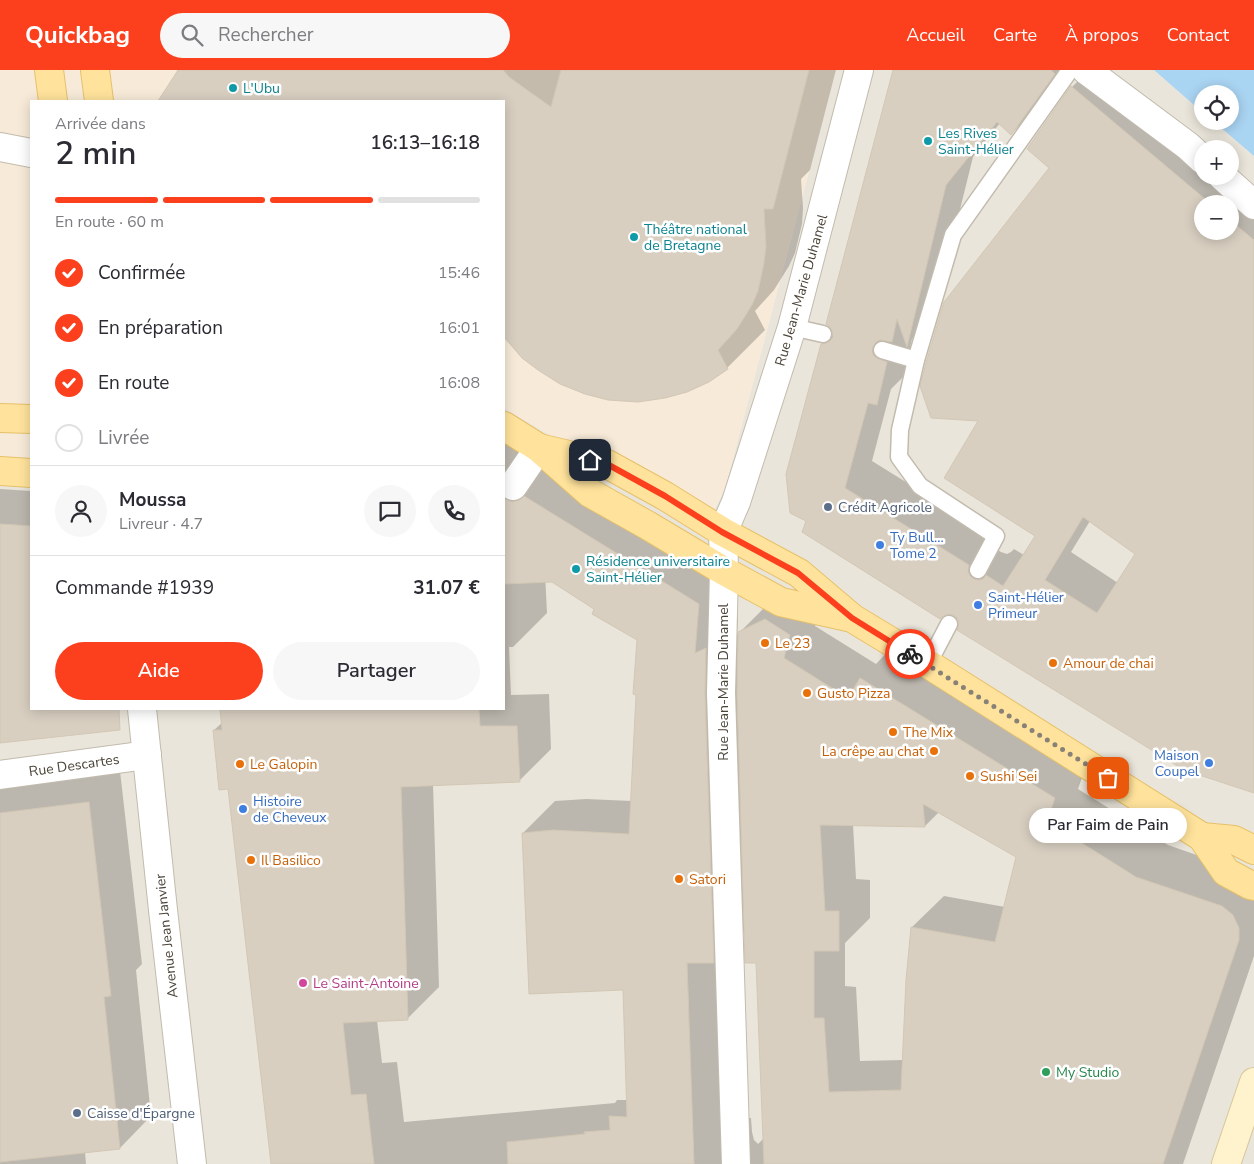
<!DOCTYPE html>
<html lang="fr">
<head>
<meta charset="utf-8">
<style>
	:root { --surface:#fff; --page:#f7f7f7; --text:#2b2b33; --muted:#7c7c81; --line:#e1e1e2; --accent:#fc3f1d }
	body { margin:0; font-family:"Nunito Sans",sans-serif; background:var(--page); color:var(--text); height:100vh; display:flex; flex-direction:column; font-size:19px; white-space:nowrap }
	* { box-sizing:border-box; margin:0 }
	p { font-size:16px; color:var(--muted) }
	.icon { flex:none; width:28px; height:28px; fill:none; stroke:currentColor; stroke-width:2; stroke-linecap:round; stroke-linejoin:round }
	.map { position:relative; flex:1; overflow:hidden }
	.side { position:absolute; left:30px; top:30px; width:475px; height:610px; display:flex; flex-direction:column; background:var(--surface); border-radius:0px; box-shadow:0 2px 12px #0003 }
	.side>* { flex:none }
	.buttons { position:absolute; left:1194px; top:15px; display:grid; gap:10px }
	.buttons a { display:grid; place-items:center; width:45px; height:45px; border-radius:50%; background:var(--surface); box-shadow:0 2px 12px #0003; font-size:25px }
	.pin { position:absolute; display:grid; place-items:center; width:42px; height:42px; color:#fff; margin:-21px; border-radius:10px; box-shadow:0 2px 8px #0006 }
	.courier { position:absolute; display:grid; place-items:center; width:50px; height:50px; margin:-25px; border:4px solid #fc3f1d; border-radius:50%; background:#fff; color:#222; box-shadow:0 1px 6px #0007 }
	.bubble { position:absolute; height:35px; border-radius:18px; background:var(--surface); box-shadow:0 2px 12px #0003; font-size:16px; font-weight:600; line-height:35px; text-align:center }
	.summary em { font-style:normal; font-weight:600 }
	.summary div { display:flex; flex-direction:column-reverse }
	.summary { display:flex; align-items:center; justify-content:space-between; height:85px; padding:0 25px }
	h1 { font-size:32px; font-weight:600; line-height:38px }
	.bar { display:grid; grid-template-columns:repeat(4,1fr); gap:8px 5px; align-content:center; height:60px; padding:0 25px }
	.bar i { height:6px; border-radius:4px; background:var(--line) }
	.bar .on { background:var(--accent) }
	.bar p { grid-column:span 4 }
	.line { display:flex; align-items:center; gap:12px; padding:0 25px; border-top:1px solid var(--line) }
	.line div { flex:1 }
	.round { display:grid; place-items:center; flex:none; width:52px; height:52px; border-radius:26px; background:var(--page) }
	ol { padding:0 25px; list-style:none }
	li { display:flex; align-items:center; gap:15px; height:55px }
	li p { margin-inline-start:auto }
	li .icon { padding:5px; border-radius:50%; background:var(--accent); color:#fff; stroke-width:4 }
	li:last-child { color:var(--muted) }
	li i { width:28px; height:28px; border:2px solid var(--line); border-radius:50% }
	.cta { display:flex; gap:10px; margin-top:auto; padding:10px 25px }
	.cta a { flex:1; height:58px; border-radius:30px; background:var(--accent); color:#fff; font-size:20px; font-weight:600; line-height:58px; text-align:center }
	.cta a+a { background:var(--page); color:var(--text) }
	header { display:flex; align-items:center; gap:30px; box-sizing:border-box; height:70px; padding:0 25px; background:var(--accent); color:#fff }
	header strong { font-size:24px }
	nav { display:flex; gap:28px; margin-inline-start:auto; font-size:18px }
	.search { width:350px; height:45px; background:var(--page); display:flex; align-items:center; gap:12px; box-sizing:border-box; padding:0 18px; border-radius:28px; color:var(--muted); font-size:19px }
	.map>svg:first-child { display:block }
</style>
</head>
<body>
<header>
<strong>Quickbag</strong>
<div class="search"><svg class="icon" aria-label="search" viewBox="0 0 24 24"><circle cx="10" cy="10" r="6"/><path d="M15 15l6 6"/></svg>Rechercher</div>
<nav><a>Accueil</a><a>Carte</a><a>À propos</a><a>Contact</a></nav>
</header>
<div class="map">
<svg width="1254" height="1094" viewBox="0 0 1254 1094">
	<rect width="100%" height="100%" fill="#f6f3ec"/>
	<path fill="#eae5da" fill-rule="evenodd" d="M 836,0 L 1154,0 L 1202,42 L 1202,51 L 1213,51 L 1254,86 L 1254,1094 L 0,1094 L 0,386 L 31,388 L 31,639 L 504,639 L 504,338 L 706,457 L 725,418 ZM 1202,79 L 1230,79 L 1230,106 L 1202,106 ZM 1202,134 L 1230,134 L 1230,161 L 1202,161 Z"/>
	<path fill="#f7ead8" d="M 0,0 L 836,0 L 725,418 L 705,457 L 504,338 L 504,31 L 31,31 L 31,388 L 0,386 Z"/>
	<path fill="#a9d4f2" d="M 1154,0 L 1254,0 L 1254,86 L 1213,51 L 1230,51 L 1230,24 L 1202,24 L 1202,42 Z"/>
	<g fill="#0003" fill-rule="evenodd">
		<path d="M 180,0 L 836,0 L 810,100 L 801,109 L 803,138 L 802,154 L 795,183 L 789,196 L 774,220 L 755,241 L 765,260 L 727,298 L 708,311 L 523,287 L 504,266 L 504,31 L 168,31 L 168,25 Z"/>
		<path d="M 895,0 L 1064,0 L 1038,37 L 1011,64 L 1000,53 L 973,87 L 933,248 L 912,269 L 903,307 L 891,319 L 872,391 L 996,468 L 996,479 L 1001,482 L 1007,484 L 1011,482 L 1014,479 L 1024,485 L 1037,466 L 981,350 L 1051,98 L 1072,17 L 1089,0 L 1110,0 L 1204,79 L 1202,79 L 1202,106 L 1230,106 L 1254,121 L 1254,722 L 960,553 L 959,548 L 955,544 L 808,451 L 822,274 L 834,263 ZM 1202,134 L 1230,134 L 1230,161 L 1202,161 ZM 1090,451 L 1136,483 L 1118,513 L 1071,482 Z"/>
		<path d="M 504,362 L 537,398 L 545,400 L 730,502 L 727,552 L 738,547 L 737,565 L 771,531 L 798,518 L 822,533 L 815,556 L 876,594 L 892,577 L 1086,696 L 1078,719 L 1168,775 L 1254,805 L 1254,886 L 1183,1094 L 272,1094 L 230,717 L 214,660 L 223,652 L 221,639 L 504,639 L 504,486 L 515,486 L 504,479 ZM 545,503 L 638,569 L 637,624 L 632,731 L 586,729 L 555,731 L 523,763 L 624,919 L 627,1030 L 617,1030 L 615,1033 L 404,1052 L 397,992 L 382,993 L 377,950 L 407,949 L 439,917 L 433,714 L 519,711 L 551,679 L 549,624 L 511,625 L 509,577 L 513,577 L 547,543 ZM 939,742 L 1018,787 L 1005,837 L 944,826 L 912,857 L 903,990 L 860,991 L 856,917 L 845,916 L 845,873 L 870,848 L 870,810 L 856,809 L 853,754 L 925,756 ZM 745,860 L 758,892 L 764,1068 L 758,1074 L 754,1070 L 752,1062 L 751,1048 L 725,1048 L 720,886 Z"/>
		<path d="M 0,419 L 31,421 L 31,639 L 104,639 L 80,663 L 0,672 Z"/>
		<path d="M 120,701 L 142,894 L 136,900 L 151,1046 L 120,1078 L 85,1082 L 86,1094 L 0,1094 L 0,716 Z"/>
	</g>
	<g fill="#d8cfc1" stroke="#d3c7b4" fill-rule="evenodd">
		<path d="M 178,0 L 503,0 L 509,7 L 551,37 L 561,0 L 809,0 L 773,139 L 764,139 L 766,176 L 764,193 L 758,221 L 752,235 L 737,259 L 718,280 L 728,299 L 709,312 L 687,322 L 665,328 L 638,332 L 608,330 L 585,324 L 560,314 L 538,300 L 522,288 L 504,267 L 504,31 L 158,31 Z"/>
		<path d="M 893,0 L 1051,0 L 1055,4 L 1011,65 L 997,52 L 946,115 L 907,277 L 897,249 L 892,272 L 880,270 L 876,272 L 873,277 L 872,282 L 874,286 L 879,289 L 887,292 L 877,335 L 868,333 L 845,418 L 969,495 L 968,501 L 970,506 L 974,509 L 979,510 L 983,509 L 986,505 L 1003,516 L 1035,466 L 944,408 L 978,351 L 931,348 L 920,316 L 926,293 L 944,232 L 1049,98 L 1027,79 L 1071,16 L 1211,134 L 1202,134 L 1202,161 L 1230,161 L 1230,150 L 1254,170 L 1254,723 L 1184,700 L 957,560 L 959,553 L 958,549 L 954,545 L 948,544 L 943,546 L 940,549 L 802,462 L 806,451 L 790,443 L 786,404 L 821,274 L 826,273 L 830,271 L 833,267 L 832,261 L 830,257 L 826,254 ZM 1083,447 L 1135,484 L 1097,543 L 1045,510 Z"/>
		<path d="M 524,426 L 699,534 L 695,583 L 706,578 L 705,624 L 714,893 L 687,893 L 694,1094 L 508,1094 L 507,1072 L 585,1064 L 584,1062 L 610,1060 L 609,1046 L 627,1047 L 623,920 L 529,924 L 522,763 L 553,760 L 629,764 L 636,625 L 633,624 L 637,570 L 592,544 L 594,539 L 552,512 L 504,514 L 504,428 L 512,432 L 519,430 Z"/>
		<path d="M 0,454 L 31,456 L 31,639 L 119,639 L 120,660 L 0,673 Z"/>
		<path d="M 765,549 L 790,565 L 784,588 L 848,628 L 860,608 L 1055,728 L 1047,751 L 1136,807 L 1222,836 L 1233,845 L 1239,858 L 1239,870 L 1163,1094 L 764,1094 L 756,893 L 745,893 L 737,623 L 738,562 ZM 923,734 L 1016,787 L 995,872 L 911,857 L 906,910 L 901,1020 L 829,1022 L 824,948 L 814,948 L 814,881 L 839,881 L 839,841 L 825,841 L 820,755 L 925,757 Z"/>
		<path d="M 220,639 L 479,639 L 480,656 L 517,656 L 520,712 L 401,717 L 408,950 L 343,953 L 351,1025 L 366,1024 L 374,1094 L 271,1094 L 228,719 L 219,720 L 213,660 L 222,660 Z"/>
		<path d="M 89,732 L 111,926 L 104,927 L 120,1079 L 0,1092 L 0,743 Z"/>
	</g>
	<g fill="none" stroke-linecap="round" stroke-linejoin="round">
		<g stroke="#c2bbae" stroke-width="19">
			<g id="lane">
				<path d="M 792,257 L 823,264"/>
				<path d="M 882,280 L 916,290"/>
				<path d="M 978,500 L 996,466 L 920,416 L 899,387 L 900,360 L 916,290 L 953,165 L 1070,0"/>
				<path d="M 928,594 L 949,554"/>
			</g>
		</g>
		<g stroke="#c2bbae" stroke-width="30">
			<g id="street">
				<path d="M 1086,0 L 1188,76 L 1202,89"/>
				<path d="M 0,77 L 31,83"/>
				<path d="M 1222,106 L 1254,135"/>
				<path d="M 513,416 L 539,378"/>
				<path d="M 142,639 L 163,840 L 192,1094"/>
				<path d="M 0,705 L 147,685"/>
				<path d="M 736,1094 L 721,623 L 724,501 L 723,462 L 736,432 L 792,257 L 859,0"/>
			</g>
		</g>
		<g stroke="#d6c79b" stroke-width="30">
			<path id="secondary" d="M 1226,1094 L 1254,1012"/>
		</g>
		<g stroke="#e6c16a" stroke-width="30">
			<g id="primary">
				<path d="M 49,0 L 53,31"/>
				<path d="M 95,0 L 99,31"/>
				<path d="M 0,348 L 31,349"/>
				<path d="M 504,356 L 539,378 L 590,423 L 647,455 L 724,501 L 781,532 L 848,547"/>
				<path d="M 539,378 L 607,394 L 665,426 L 723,462 L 799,503 L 852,548 L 928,594 L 1202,767 L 1226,802 L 1250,815 L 1254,816"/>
				<path d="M 0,401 L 31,403"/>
				<path d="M 1202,767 L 1234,770 L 1254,780"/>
			</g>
		</g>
		<use href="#lane" stroke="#fff" stroke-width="16"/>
		<use href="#street" stroke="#fff" stroke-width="28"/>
		<use href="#secondary" stroke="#fff3cd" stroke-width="28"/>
		<use href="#primary" stroke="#ffe39c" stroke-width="28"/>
	</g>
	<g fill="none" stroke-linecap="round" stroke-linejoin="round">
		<path stroke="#878178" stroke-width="5" stroke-dasharray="0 9" d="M 910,584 L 1108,708"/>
		<path stroke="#fc3f1d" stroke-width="6" d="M 590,390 L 607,394 L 665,426 L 722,462 L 798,503 L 852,548 L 910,584"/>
	</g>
	<g fill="#0f9aa8" stroke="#fff" stroke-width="2">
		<circle cx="233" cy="18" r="5"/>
		<circle cx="928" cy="71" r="5"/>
		<circle cx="634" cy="167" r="5"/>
		<circle cx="576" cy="499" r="5"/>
	</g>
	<g fill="#5c6f8a" stroke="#fff" stroke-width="2">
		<circle cx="828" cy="437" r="5"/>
		<circle cx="77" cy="1043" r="5"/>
	</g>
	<g fill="#3f7fe0" stroke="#fff" stroke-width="2">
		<circle cx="880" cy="475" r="5"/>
		<circle cx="978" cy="535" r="5"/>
		<circle cx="1209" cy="693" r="5"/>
		<circle cx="243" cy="739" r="5"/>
	</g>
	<g fill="#e8710a" stroke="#fff" stroke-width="2">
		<circle cx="765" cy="573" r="5"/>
		<circle cx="1053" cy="593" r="5"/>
		<circle cx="807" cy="623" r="5"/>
		<circle cx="893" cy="662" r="5"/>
		<circle cx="934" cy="681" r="5"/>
		<circle cx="240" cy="694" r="5"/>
		<circle cx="970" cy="706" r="5"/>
		<circle cx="251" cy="790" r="5"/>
		<circle cx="679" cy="809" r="5"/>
	</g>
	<circle fill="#d1479c" stroke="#fff" stroke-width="2" cx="303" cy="913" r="5"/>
	<circle fill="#2e9e5b" stroke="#fff" stroke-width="2" cx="1046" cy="1002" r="5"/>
	<g text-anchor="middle" stroke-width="5" stroke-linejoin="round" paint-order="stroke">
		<g font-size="14" fill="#0d838f" stroke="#fff" text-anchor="start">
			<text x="243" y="23">L'Ubu</text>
			<text x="938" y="68">Les Rives<tspan x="938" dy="16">Saint-Hélier</tspan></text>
			<text x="644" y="164">Théâtre national<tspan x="644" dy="16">de Bretagne</tspan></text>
			<text x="586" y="496">Résidence universitaire<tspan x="586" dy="16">Saint-Hélier</tspan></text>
		</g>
		<g font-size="14" fill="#4b4439" stroke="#fff">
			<text transform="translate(801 220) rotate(-74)" y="5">Rue Jean-Marie Duhamel</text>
			<text transform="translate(723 612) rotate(-90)" y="5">Rue Jean-Marie Duhamel</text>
			<text transform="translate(74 695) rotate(-8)" y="5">Rue Descartes</text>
			<text transform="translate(166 866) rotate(-96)" y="5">Avenue Jean Janvier</text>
		</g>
		<g font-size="14" fill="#4e5e75" stroke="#fff" text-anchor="start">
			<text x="838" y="442">Crédit Agricole</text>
			<text x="87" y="1048">Caisse d'Épargne</text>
		</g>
		<g font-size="14" fill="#366cbe" stroke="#fff" text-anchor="start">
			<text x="890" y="472">Ty Bull...<tspan x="890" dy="16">Tome 2</tspan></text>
			<text x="988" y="532">Saint-Hélier<tspan x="988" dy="16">Primeur</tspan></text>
			<text x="1199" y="690" text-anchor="end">Maison<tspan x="1199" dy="16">Coupel</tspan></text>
			<text x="253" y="736">Histoire<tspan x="253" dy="16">de Cheveux</tspan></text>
		</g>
		<g font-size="14" fill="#c56008" stroke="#fff" text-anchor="start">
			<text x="775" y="578">Le 23</text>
			<text x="1063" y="598">Amour de chai</text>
			<text x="817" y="628">Gusto Pizza</text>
			<text x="903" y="667">The Mix</text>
			<text x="924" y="686" text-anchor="end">La crêpe au chat</text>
			<text x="250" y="699">Le Galopin</text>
			<text x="980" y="711">Sushi Sei</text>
			<text x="261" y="795">Il Basilico</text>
			<text x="689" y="814">Satori</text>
		</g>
		<g font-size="14" fill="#b23c85" stroke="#fff" text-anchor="start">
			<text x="313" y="918">Le Saint-Antoine</text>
		</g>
		<g font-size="14" fill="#27864d" stroke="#fff" text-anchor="start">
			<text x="1056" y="1007">My Studio</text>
		</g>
	</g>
</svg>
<div class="buttons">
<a><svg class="icon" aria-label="locate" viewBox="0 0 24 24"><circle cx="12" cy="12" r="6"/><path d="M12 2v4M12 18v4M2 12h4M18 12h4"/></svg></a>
<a>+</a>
<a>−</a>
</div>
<div class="pin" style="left:1108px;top:708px;background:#ea580c"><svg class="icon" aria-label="bag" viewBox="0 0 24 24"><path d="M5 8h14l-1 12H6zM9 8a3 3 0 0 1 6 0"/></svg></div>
<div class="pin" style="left:590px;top:390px;background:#1f2937"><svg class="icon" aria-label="home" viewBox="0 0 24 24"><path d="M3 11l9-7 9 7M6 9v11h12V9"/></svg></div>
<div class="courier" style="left:910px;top:584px"><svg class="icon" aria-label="bike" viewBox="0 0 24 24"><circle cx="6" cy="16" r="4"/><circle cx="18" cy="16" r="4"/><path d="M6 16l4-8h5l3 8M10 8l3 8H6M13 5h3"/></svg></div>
<div class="bubble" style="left:1029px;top:738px;width:158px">Par Faim de Pain</div>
<section class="side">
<div class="summary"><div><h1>2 min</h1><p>Arrivée dans</p></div><em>16:13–16:18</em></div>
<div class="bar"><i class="on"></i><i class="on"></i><i class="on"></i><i></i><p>En route · 60 m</p></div>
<ol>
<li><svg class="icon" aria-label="check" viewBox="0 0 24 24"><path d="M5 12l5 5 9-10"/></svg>Confirmée<p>15:46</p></li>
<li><svg class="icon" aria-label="check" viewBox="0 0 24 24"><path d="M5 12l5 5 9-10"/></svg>En préparation<p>16:01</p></li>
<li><svg class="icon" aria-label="check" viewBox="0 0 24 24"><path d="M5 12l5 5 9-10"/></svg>En route<p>16:08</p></li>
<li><i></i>Livrée</li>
</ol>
<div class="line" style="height:90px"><a class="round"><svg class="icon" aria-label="person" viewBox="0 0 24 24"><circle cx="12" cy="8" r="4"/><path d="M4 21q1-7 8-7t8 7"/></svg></a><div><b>Moussa</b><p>Livreur · 4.7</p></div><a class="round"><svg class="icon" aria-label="chat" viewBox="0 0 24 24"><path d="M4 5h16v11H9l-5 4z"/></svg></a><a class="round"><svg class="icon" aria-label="phone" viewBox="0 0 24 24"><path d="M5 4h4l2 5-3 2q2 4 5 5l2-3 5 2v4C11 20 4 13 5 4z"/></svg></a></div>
<div class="line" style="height:65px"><div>Commande #1939</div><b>31.07 €</b></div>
<div class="cta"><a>Aide</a><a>Partager</a></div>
</section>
</div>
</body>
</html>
